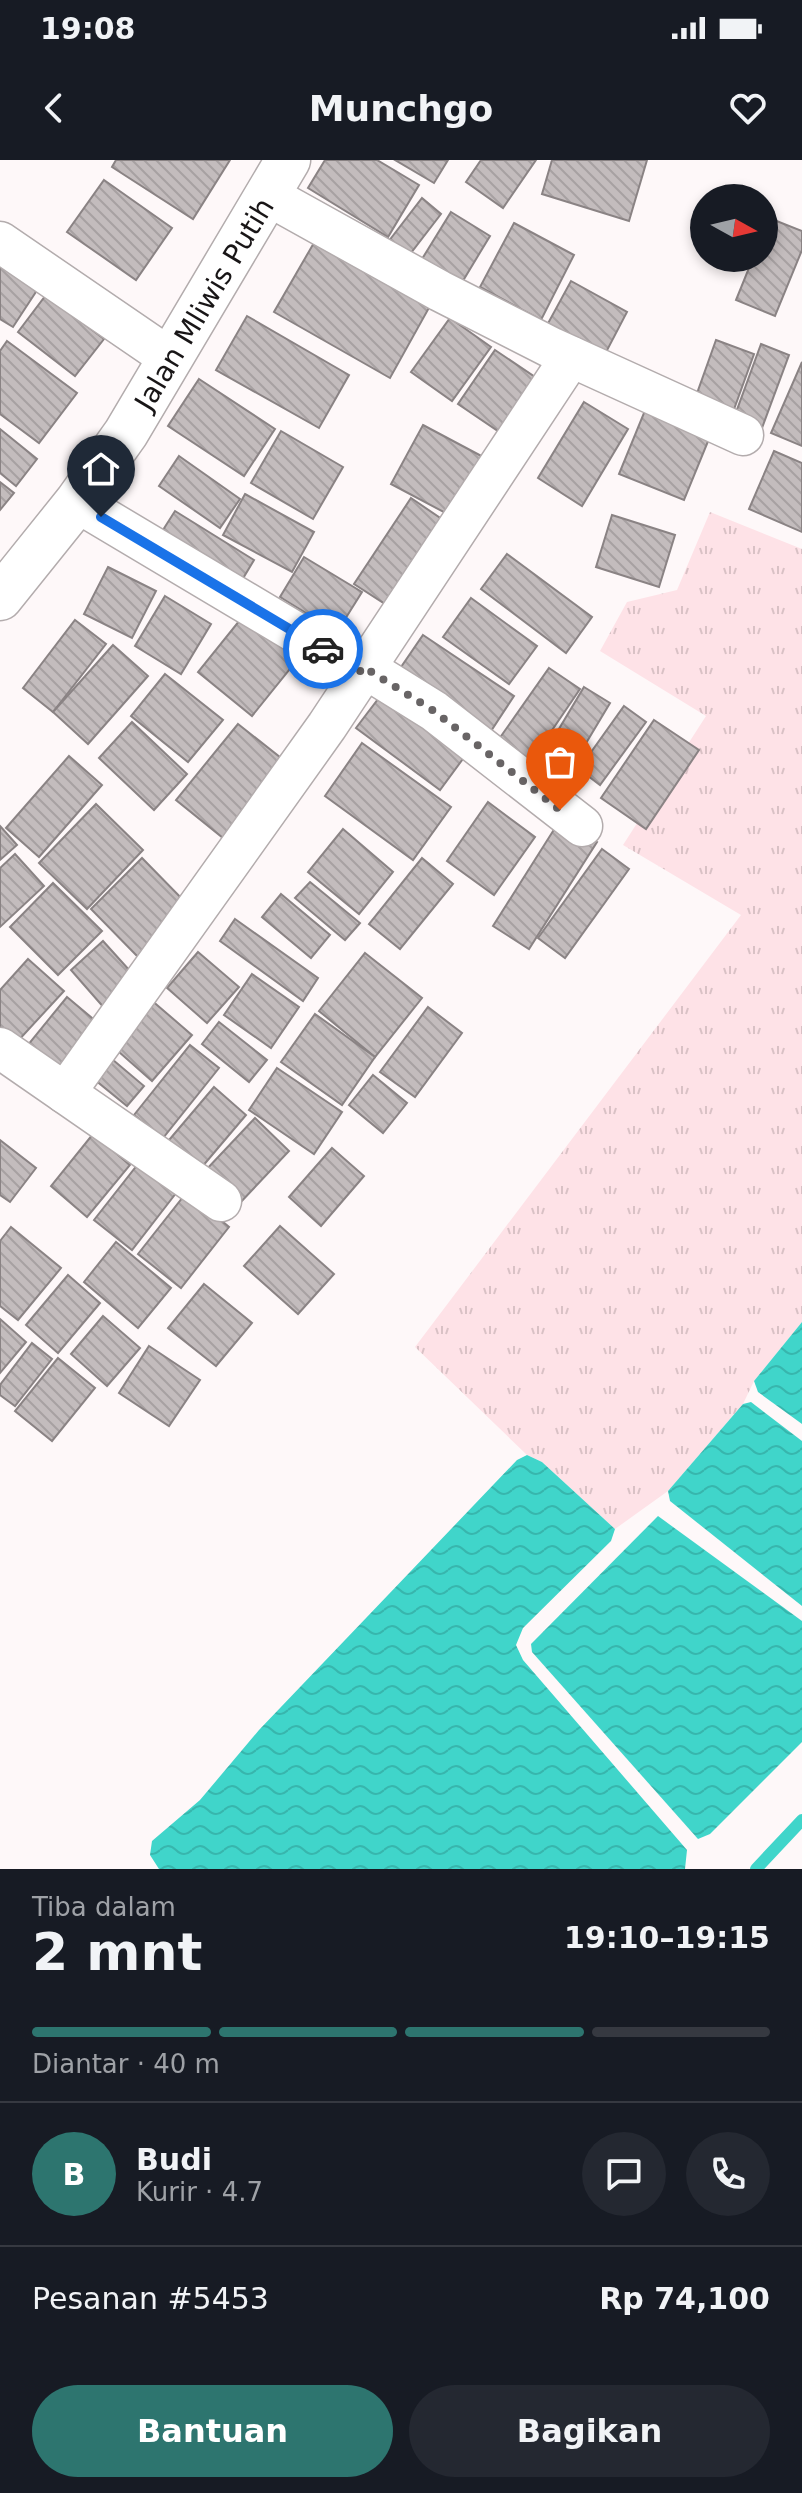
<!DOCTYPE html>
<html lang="id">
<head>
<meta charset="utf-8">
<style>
	:root { --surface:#171b24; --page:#242831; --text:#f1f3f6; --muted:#9ea1a6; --line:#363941; --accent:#2d756f }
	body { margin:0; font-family:"DejaVu Sans",sans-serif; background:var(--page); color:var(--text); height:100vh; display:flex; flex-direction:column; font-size:30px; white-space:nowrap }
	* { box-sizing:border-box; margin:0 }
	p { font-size:26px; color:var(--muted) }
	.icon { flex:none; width:44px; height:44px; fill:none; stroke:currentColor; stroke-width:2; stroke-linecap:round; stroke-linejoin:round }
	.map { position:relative; height:1709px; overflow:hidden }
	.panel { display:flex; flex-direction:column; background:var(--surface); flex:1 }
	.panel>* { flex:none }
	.needle { width:52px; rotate:98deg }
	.buttons { position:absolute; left:690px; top:24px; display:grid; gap:16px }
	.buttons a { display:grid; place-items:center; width:88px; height:88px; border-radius:50%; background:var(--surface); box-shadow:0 4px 12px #0003; font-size:40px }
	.pin { position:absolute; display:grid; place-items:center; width:68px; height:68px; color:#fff; margin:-82px -34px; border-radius:50% 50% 50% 0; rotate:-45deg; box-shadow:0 0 8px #0007 }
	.pin .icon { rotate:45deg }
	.courier { position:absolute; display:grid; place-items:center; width:80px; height:80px; margin:-40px; border:6px solid #1a73e8; border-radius:50%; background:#fff; color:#222; box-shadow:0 2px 10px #0007 }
	.overview em { font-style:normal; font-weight:800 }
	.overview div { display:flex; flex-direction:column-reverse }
	.overview { display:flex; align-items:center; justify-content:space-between; height:136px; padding:0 32px }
	h1 { font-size:52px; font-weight:800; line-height:60px }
	.bar { display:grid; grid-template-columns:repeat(4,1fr); gap:12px 8px; align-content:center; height:96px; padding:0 32px }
	.bar i { height:10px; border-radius:6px; background:var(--line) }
	.bar .active { background:var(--accent) }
	.bar p { grid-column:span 4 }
	.line { display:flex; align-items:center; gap:20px; padding:0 32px; border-top:2px solid var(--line) }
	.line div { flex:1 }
	.round { display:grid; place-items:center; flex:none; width:84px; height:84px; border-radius:42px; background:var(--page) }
	.primary-button { display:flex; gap:16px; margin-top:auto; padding:16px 32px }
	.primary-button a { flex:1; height:92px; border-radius:48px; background:var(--accent); color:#fff; font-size:32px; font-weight:800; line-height:92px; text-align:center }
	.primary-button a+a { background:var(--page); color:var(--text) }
	.status { display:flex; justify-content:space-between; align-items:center; height:56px; padding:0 40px; background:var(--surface); direction:ltr }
	.status svg { height:22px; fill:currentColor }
	header { display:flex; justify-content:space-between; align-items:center; height:104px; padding:0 32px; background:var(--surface); font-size:36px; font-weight:800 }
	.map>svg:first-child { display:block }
</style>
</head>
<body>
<div class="status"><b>19:08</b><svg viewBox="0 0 49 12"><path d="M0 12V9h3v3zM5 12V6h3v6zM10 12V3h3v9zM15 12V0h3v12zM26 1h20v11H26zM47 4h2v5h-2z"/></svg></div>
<header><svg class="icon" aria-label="back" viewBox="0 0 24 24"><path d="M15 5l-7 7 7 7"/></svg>Munchgo<svg class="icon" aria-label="heart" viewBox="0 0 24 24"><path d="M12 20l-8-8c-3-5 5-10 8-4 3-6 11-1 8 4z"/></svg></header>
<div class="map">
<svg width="802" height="1709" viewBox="0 0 802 1709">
	<defs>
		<pattern id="grass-tufts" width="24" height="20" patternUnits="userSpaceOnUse" patternTransform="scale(2)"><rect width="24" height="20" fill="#fee2e7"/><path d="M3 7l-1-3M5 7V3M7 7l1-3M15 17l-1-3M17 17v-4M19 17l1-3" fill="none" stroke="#d9c1c5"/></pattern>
		<pattern id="water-waves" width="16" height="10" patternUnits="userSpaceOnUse" patternTransform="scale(2)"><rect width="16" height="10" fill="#40d5ca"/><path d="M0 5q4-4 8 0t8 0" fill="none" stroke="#37b6ad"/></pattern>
		<pattern id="building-back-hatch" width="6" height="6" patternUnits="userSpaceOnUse" patternTransform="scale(2)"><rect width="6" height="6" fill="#c3bcbd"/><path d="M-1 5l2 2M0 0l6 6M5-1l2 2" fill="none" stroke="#a7a1a2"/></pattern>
	</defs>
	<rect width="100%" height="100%" fill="#fef8f9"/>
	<path fill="url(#grass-tufts)" d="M 710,352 L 802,389 L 802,1162 L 754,1221 L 743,1244 L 668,1331 L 615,1369 L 542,1302 L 527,1295 L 415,1187 L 741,755 L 623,685 L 706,556 L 600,491 L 627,442 L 677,430 Z"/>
	<g fill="url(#water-waves)">
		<path d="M 802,1162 L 802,1264 L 758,1232 L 754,1221 Z"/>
		<path d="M 751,1242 L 802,1281 L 802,1446 L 670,1341 L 668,1331 L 743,1244 Z"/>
		<path d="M 527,1295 L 542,1302 L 615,1369 L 611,1381 L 523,1468 L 516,1485 L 523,1500 L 687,1690 L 685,1709 L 159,1709 L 150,1695 L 152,1681 L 200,1640 L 259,1570 L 517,1300 Z"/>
		<path d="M 658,1356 L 802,1461 L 802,1582 L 710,1674 L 698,1679 L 532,1492 L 531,1484 Z"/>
	</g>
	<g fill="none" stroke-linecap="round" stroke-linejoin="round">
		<path stroke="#40d5ca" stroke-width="12" d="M 756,1709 L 802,1660"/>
	</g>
	<g fill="url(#building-back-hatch)" stroke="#8a8384" stroke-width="2">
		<path d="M 116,0 L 230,0 L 193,59 L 112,7 Z"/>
		<path d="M 325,0 L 377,0 L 419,25 L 388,77 L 308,28 Z"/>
		<path d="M 395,0 L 448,0 L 434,23 Z"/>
		<path d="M 481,0 L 536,0 L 503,48 L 466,22 Z"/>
		<path d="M 552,0 L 647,0 L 629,61 L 542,34 Z"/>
		<path d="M 104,20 L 172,68 L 136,120 L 67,72 Z"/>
		<path d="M 422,38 L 441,54 L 404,102 L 385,86 Z"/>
		<path d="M 451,52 L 490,76 L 461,124 L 422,99 Z"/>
		<path d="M 769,58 L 802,71 L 802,90 L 775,156 L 736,140 L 753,98 L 764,98 L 764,70 Z"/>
		<path d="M 514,63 L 574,95 L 541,160 L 480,127 Z"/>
		<path d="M 315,81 L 430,146 L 390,218 L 274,152 Z"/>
		<path d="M 0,104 L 45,118 L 13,167 L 0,159 Z"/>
		<path d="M 571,121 L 627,152 L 603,198 L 546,167 Z"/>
		<path d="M 46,135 L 104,179 L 75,216 L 18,172 Z"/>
		<path d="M 247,156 L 349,215 L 319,268 L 216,210 Z"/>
		<path d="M 450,158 L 491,187 L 452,241 L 411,212 Z"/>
		<path d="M 716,180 L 754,194 L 733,252 L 695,239 Z"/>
		<path d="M 7,181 L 77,233 L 39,283 L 0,254 L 0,191 Z"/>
		<path d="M 761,184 L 789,195 L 762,268 L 734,258 Z"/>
		<path d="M 495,190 L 547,225 L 511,280 L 458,244 Z"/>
		<path d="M 802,202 L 802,286 L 771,273 Z"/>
		<path d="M 199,219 L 275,269 L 244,316 L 168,266 Z"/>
		<path d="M 584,242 L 628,269 L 582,346 L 538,318 Z"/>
		<path d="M 646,248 L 711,274 L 684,340 L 619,314 Z"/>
		<path d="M 423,265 L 487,299 L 455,358 L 391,324 Z"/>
		<path d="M 0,269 L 37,299 L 16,326 L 0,313 Z"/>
		<path d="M 281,271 L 343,307 L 313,359 L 251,323 Z"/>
		<path d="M 774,291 L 802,303 L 802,372 L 749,349 Z"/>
		<path d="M 179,296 L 240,339 L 220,368 L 159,326 Z"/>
		<path d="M 0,322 L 14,333 L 0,350 Z"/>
		<path d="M 245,334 L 314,372 L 292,412 L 223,375 Z"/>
		<path d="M 411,338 L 452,366 L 396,451 L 354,424 Z"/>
		<path d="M 175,351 L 254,400 L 236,430 L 156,381 Z"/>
		<path d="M 612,355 L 675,375 L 659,427 L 596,407 Z"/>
		<path d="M 507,394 L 592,457 L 566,493 L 481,429 Z"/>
		<path d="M 304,397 L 362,432 L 337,472 L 280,437 Z"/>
		<path d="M 108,407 L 156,431 L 132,478 L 84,454 Z"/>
		<path d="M 165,436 L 211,464 L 181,514 L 135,486 Z"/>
		<path d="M 471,438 L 537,486 L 509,524 L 443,477 Z"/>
		<path d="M 244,455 L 298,499 L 252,556 L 198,512 Z"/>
		<path d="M 75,460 L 106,484 L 53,552 L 23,528 Z"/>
		<path d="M 423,475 L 514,536 L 491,571 L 399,510 Z"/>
		<path d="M 113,485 L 148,516 L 88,584 L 53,552 Z"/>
		<path d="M 549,508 L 580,529 L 531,601 L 499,579 Z"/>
		<path d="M 165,514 L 223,560 L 188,602 L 131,556 Z"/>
		<path d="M 584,527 L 610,543 L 570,610 L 544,594 Z"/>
		<path d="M 385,530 L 468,592 L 440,630 L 356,568 Z"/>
		<path d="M 624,546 L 646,562 L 600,625 L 579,609 Z"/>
		<path d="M 654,560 L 699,590 L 646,669 L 601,638 Z"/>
		<path d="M 132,562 L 187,614 L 154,650 L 99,598 Z"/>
		<path d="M 238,564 L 290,605 L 228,682 L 176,640 Z"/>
		<path d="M 362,583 L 451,647 L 413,700 L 325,636 Z"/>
		<path d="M 69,596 L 102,625 L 39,697 L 6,668 Z"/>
		<path d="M 488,642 L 535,677 L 494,735 L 447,701 Z"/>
		<path d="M 96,644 L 143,690 L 87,749 L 39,703 Z"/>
		<path d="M 560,660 L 597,682 L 529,789 L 493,766 Z"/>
		<path d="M 0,666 L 17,685 L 0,700 Z"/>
		<path d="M 343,669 L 393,712 L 359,754 L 308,712 Z"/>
		<path d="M 602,689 L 629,709 L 565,798 L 538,778 Z"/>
		<path d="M 15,694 L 44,726 L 0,767 L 0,708 Z"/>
		<path d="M 142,698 L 192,749 L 141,800 L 91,749 Z"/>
		<path d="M 422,698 L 453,724 L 400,789 L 369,764 Z"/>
		<path d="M 310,722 L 360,763 L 345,780 L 295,738 Z"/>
		<path d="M 53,723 L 102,771 L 58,815 L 10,767 Z"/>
		<path d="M 281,734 L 330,775 L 311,798 L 262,757 Z"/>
		<path d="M 235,759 L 318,818 L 303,841 L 220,781 Z"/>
		<path d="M 103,781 L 139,821 L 106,850 L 71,810 Z"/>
		<path d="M 198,792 L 239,827 L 207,863 L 167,828 Z"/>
		<path d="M 365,793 L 422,838 L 375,897 L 319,851 Z"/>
		<path d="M 28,799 L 64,831 L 16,883 L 0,868 L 0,830 Z"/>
		<path d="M 252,814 L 299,847 L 271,888 L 224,855 Z"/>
		<path d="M 67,837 L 104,868 L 64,917 L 27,886 Z"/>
		<path d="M 150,839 L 192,875 L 152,921 L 111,885 Z"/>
		<path d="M 428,847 L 462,873 L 415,937 L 380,912 Z"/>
		<path d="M 315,854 L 375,897 L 342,945 L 281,902 Z"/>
		<path d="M 219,862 L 267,900 L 249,922 L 202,884 Z"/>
		<path d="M 190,885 L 219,908 L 163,978 L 134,955 Z"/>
		<path d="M 106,894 L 144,926 L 127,946 L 89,915 Z"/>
		<path d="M 277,908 L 342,952 L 314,994 L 249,950 Z"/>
		<path d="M 373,915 L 407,943 L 383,973 L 349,945 Z"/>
		<path d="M 214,927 L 246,955 L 196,1014 L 164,986 Z"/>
		<path d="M 255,958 L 289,991 L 238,1045 L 204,1012 Z"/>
		<path d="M 93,974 L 130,1005 L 87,1057 L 51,1026 Z"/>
		<path d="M 0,980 L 36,1008 L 10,1042 L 0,1035 Z"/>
		<path d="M 332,988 L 364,1016 L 321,1066 L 289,1037 Z"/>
		<path d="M 142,999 L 180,1028 L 132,1090 L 94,1060 Z"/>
		<path d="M 187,1032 L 229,1067 L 181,1128 L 138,1094 Z"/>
		<path d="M 280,1066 L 334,1114 L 298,1154 L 244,1106 Z"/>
		<path d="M 11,1067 L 61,1108 L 18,1160 L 0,1146 L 0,1081 Z"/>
		<path d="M 116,1082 L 171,1128 L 138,1168 L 84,1122 Z"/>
		<path d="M 68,1115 L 100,1143 L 58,1193 L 26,1165 Z"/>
		<path d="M 204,1124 L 252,1163 L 216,1206 L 168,1168 Z"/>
		<path d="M 103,1156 L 140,1188 L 107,1226 L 71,1194 Z"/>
		<path d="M 0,1159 L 26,1182 L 0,1213 Z"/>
		<path d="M 32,1183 L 52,1199 L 15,1246 L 0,1235 L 0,1225 Z"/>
		<path d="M 149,1186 L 200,1220 L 169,1266 L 119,1233 Z"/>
		<path d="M 58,1198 L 95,1228 L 52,1281 L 15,1251 Z"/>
	</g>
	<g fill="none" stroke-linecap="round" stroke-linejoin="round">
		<g stroke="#b3acad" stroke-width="43">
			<g id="street">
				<path d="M 269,36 L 440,131 L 552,188 L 743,275"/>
				<path d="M 0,82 L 171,199"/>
				<path d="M 77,342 L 362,512"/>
				<path d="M 365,508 L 434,551 L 582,666"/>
				<path d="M 0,888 L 221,1041"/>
				<path d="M 65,933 L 327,566 L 571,197"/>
			</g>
		</g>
		<g stroke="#b3acad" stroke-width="47">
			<path id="secondary" d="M 0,438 L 77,342 L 126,273 L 288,0"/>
		</g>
		<use href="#street" stroke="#fff" stroke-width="40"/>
		<use href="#secondary" stroke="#fff" stroke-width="44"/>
	</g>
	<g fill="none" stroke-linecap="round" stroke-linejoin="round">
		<path stroke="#686465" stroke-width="8" stroke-dasharray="0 14.4" d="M 323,489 L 362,512 L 365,508 L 434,551 L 560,650"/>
		<path stroke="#1a73e8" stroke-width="10" d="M 101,357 L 323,489"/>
	</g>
	<g text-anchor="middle" stroke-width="8" stroke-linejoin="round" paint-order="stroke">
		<g font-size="28" fill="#181516" stroke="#fff">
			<text transform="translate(204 144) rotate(-59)" y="10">Jalan Mliwis Putih</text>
		</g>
	</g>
</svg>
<div class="buttons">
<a><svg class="needle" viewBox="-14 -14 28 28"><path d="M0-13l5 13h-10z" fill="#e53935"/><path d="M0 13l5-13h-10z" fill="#9ea1a6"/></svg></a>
</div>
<div class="pin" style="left:560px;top:650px;background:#ea580c"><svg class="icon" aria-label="bag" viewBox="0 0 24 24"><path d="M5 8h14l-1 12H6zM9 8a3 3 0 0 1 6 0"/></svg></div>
<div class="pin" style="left:101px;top:357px;background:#1f2937"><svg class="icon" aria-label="home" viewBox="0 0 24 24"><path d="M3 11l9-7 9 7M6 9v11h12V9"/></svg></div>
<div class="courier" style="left:323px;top:489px"><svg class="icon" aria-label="car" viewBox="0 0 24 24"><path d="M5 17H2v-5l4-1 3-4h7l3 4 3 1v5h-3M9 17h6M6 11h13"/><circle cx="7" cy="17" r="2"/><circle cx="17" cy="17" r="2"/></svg></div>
</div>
<section class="panel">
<div class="overview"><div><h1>2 mnt</h1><p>Tiba dalam</p></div><em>19:10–19:15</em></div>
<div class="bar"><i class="active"></i><i class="active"></i><i class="active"></i><i></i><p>Diantar · 40 m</p></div>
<div class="line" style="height:144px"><b class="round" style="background:var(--accent);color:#fff">B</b><div><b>Budi</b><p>Kurir · 4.7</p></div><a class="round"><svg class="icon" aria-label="chat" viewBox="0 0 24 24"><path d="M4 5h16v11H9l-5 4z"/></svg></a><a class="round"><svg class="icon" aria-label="phone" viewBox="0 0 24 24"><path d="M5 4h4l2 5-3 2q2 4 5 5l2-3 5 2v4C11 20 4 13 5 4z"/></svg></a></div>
<div class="line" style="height:104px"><div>Pesanan #5453</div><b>Rp 74,100</b></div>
<div class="primary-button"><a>Bantuan</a><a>Bagikan</a></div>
</section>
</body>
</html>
